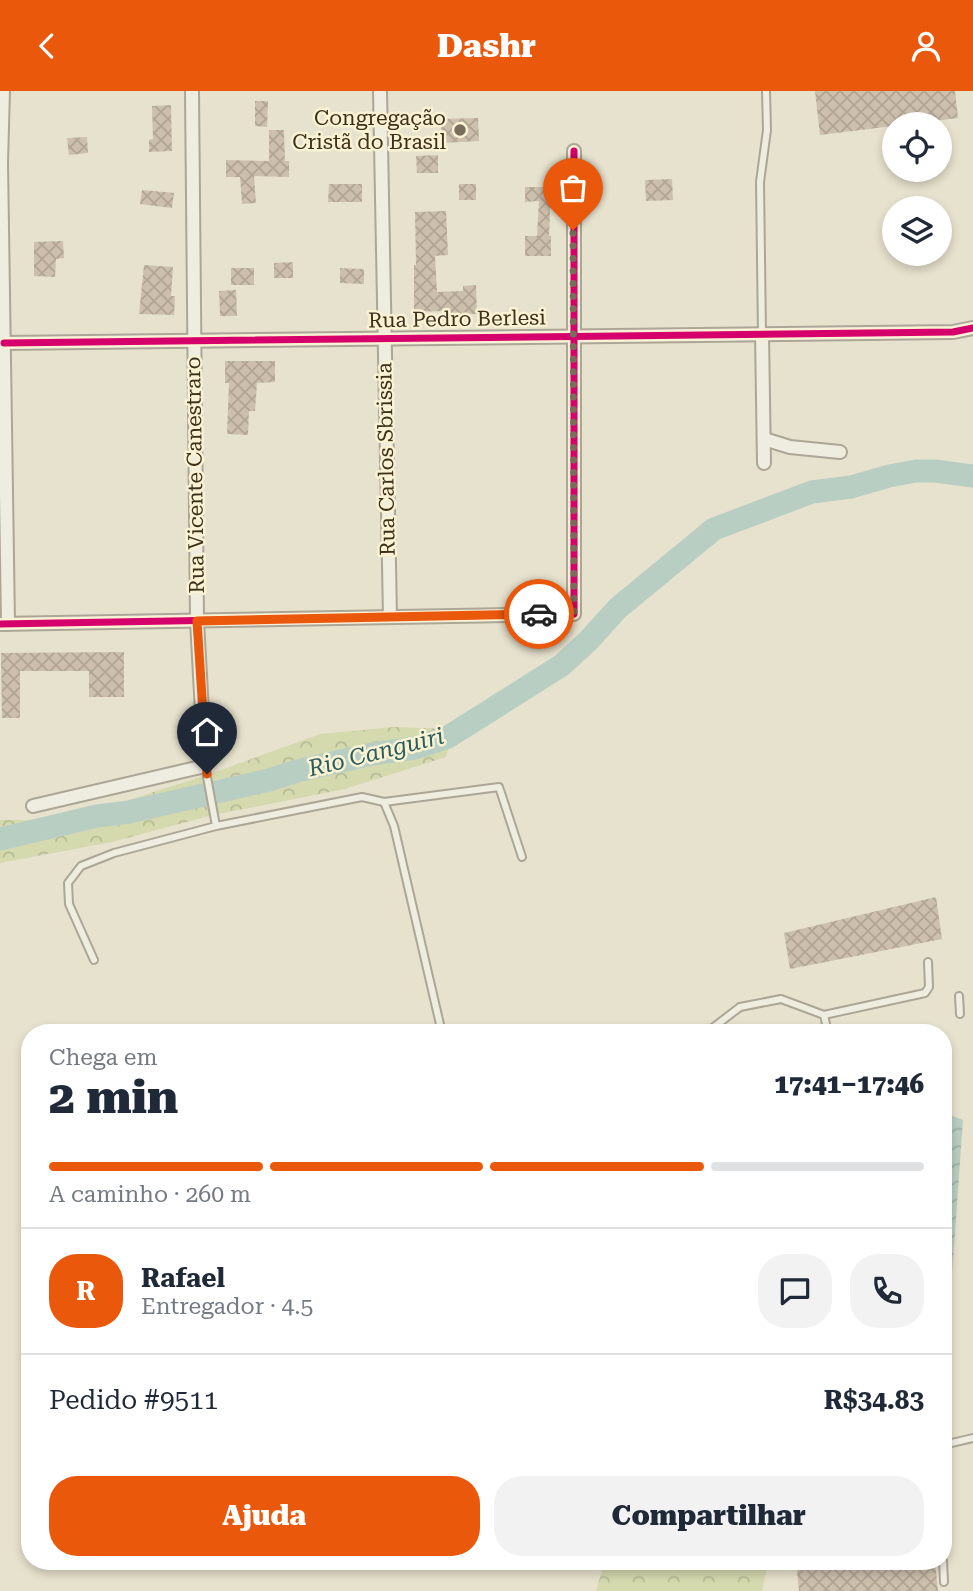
<!DOCTYPE html>
<html lang="pt">
<head>
<meta charset="utf-8">
<style>
	:root { --surface:#fff; --page:#f2f2f3; --text:#1f2937; --muted:#747a83; --line:#e0e1e3; --accent:#ea580c }
	body { margin:0; font-family:"Roboto Serif",serif; background:var(--page); color:var(--text); height:100vh; display:flex; flex-direction:column; font-size:26px; white-space:nowrap }
	* { box-sizing:border-box; margin:0 }
	p { font-size:23px; color:var(--muted) }
	.icon { flex:none; width:38px; height:38px; fill:none; stroke:currentColor; stroke-width:2; stroke-linecap:round; stroke-linejoin:round }
	.map { position:relative; flex:1; overflow:hidden }
	.side { position:absolute; left:21px; top:933px; width:931px; height:546px; display:flex; flex-direction:column; background:var(--surface); border-radius:28px; box-shadow:0 4px 10px #0003 }
	.side>* { flex:none }
	.tools { position:absolute; left:882px; top:21px; display:grid; gap:14px }
	.tools a { display:grid; place-items:center; width:70px; height:70px; border-radius:50%; background:var(--surface); box-shadow:0 4px 10px #0003; font-size:35px }
	.pin { position:absolute; display:grid; place-items:center; width:60px; height:60px; color:#fff; margin:-72px -30px; border-radius:50% 50% 50% 0; rotate:-45deg; box-shadow:0 0 7px #0007 }
	.pin .icon { rotate:45deg }
	.courier { position:absolute; display:grid; place-items:center; width:70px; height:70px; margin:-35px; border:5px solid #ea580c; border-radius:50%; background:#fff; color:#222; box-shadow:0 2px 9px #0007 }
	.head em { font-style:normal; font-weight:800 }
	.head div { display:flex; flex-direction:column-reverse }
	.head { display:flex; align-items:center; justify-content:space-between; height:119px; padding:0 28px }
	h1 { font-size:46px; font-weight:800; line-height:52px }
	.bar { display:grid; grid-template-columns:repeat(4,1fr); gap:10px 7px; align-content:center; height:84px; padding:0 28px }
	.bar i { height:9px; border-radius:5px; background:var(--line) }
	.bar .on { background:var(--accent) }
	.bar p { grid-column:span 4 }
	.line { display:flex; align-items:center; gap:18px; padding:0 28px; border-top:2px solid var(--line) }
	.line div { flex:1 }
	.round { display:grid; place-items:center; flex:none; width:74px; height:74px; border-radius:28px; background:var(--page) }
	.primary-button { display:flex; gap:14px; margin-top:auto; padding:14px 28px }
	.primary-button a { flex:1; height:80px; border-radius:28px; background:var(--accent); color:#fff; font-size:28px; font-weight:800; line-height:80px; text-align:center }
	.primary-button a+a { background:var(--page); color:var(--text) }
	header { display:flex; justify-content:space-between; align-items:center; height:91px; padding:0 28px; background:var(--accent); color:#fff; font-size:32px; font-weight:800 }
	.map>svg:first-child { display:block }
</style>
</head>
<body>
<header><svg class="icon" aria-label="back" viewBox="0 0 24 24"><path d="M15 5l-7 7 7 7"/></svg>Dashr<svg class="icon" aria-label="person" viewBox="0 0 24 24"><circle cx="12" cy="8" r="4"/><path d="M4 21q1-7 8-7t8 7"/></svg></header>
<div class="map">
<svg width="973" height="1500" viewBox="0 0 973 1500">
	<defs>
		<pattern id="forest-crowns" width="20" height="18" patternUnits="userSpaceOnUse" patternTransform="scale(1.75)"><rect width="20" height="18" fill="#d4d9ae"/><path d="M2 6a3 3 0 1 1 6 0M12 15a3 3 0 1 1 6 0" fill="none" stroke="#b7bb95"/></pattern>
		<pattern id="water-waves" width="16" height="10" patternUnits="userSpaceOnUse" patternTransform="scale(1.75)"><rect width="16" height="10" fill="#b9cec3"/><path d="M0 5q4-4 8 0t8 0" fill="none" stroke="#a0b1a7"/></pattern>
		<pattern id="building-cross-hatch" width="8" height="8" patternUnits="userSpaceOnUse" patternTransform="scale(1.75)"><rect width="8" height="8" fill="#ccc0ad"/><path d="M0 0l8 8M0 8l8-8" fill="none" stroke="#b0a594"/></pattern>
	</defs>
	<rect width="100%" height="100%" fill="#e7e2cd"/>
	<g fill="url(#forest-crowns)">
		<path d="M 394,636 L 451,638 L 452,647 L 446,666 L 345,698 L 213,724 L 112,751 L 0,772 L 0,729 L 47,729 L 94,720 L 213,682 L 320,643 Z"/>
		<path d="M 605,1470 L 768,1470 L 762,1500 L 596,1500 Z"/>
	</g>
	<path fill="url(#water-waves)" d="M 943,1021 L 963,1029 L 950,1212 L 943,1218 Z"/>
	<g fill="none" stroke-linecap="round" stroke-linejoin="round">
		<path stroke="#b9cec3" stroke-width="23" d="M 0,748 L 97,725 L 129,721 L 269,689 L 297,680 L 372,663 L 415,657 L 448,646 L 562,574 L 588,550 L 618,517 L 714,438 L 812,401 L 851,396 L 889,385 L 916,380 L 935,380 L 973,385"/>
	</g>
	<g fill="url(#building-cross-hatch)">
		<path d="M 815,0 L 955,0 L 958,27 L 820,44 Z"/>
		<path d="M 255,10 L 268,10 L 267,36 L 255,35 Z"/>
		<path d="M 171,14 L 172,60 L 149,61 L 149,49 L 153,48 L 152,15 Z"/>
		<path d="M 478,27 L 479,50 L 441,52 L 441,28 Z"/>
		<path d="M 269,39 L 284,39 L 285,70 L 289,70 L 289,86 L 254,85 L 256,112 L 242,113 L 240,86 L 226,86 L 226,69 L 269,70 Z"/>
		<path d="M 87,46 L 88,62 L 69,64 L 67,47 Z"/>
		<path d="M 438,64 L 438,82 L 417,82 L 416,65 Z"/>
		<path d="M 672,88 L 673,109 L 646,110 L 645,89 Z"/>
		<path d="M 329,93 L 362,93 L 362,111 L 328,111 Z"/>
		<rect x="459" y="93" width="17" height="16"/>
		<path d="M 525,96 L 551,96 L 549,145 L 551,145 L 551,165 L 525,165 L 525,145 L 537,145 L 539,110 L 525,111 Z"/>
		<path d="M 142,99 L 174,102 L 172,117 L 140,113 Z"/>
		<path d="M 446,120 L 448,164 L 435,165 L 437,201 L 463,200 L 463,195 L 476,194 L 477,223 L 444,224 L 444,220 L 414,221 L 414,174 L 416,174 L 415,121 Z"/>
		<path d="M 63,150 L 64,167 L 56,168 L 55,186 L 34,185 L 34,151 Z"/>
		<path d="M 293,171 L 293,187 L 274,187 L 274,172 Z"/>
		<path d="M 144,174 L 173,176 L 171,205 L 175,205 L 174,224 L 139,223 Z"/>
		<rect x="231" y="177" width="23" height="17"/>
		<path d="M 340,177 L 364,178 L 364,193 L 340,192 Z"/>
		<path d="M 236,199 L 237,225 L 220,225 L 219,200 Z"/>
		<path d="M 225,270 L 275,270 L 275,291 L 257,292 L 255,320 L 249,320 L 248,344 L 227,343 L 229,292 L 225,292 Z"/>
		<path d="M 124,561 L 124,606 L 89,606 L 89,580 L 20,580 L 20,627 L 2,627 L 1,562 Z"/>
		<path d="M 936,806 L 942,848 L 790,878 L 784,842 Z"/>
		<path d="M 796,1470 L 935,1470 L 938,1500 L 799,1500 Z"/>
	</g>
	<g fill="none" stroke-linecap="round" stroke-linejoin="round">
		<g stroke="#aca696" stroke-width="10">
			<g id="service">
				<path d="M 762,243 L 760,91 L 767,39 L 766,0"/>
				<path d="M 205,675 L 216,735"/>
				<path d="M 384,711 L 499,696 L 522,766"/>
				<path d="M 94,869 L 69,813 L 68,792 L 81,775 L 114,762 L 216,735 L 362,706 L 384,711 L 394,735 L 442,942"/>
				<path d="M 959,905 L 960,923"/>
				<path d="M 706,942 L 740,916 L 781,908 L 824,924"/>
				<path d="M 828,942 L 824,924 L 925,902 L 929,896 L 928,871"/>
				<path d="M 943,1354 L 973,1347"/>
				<path d="M 943,1470 L 944,1491"/>
			</g>
		</g>
		<g stroke="#aca696" stroke-width="16">
			<g id="minor">
				<path d="M 3,0 L 1,71 L 8,533"/>
				<path d="M 380,0 L 390,526"/>
				<path d="M 762,243 L 764,372"/>
				<path d="M 4,252 L 953,241 L 973,237"/>
				<path d="M 764,348 L 790,356 L 840,361"/>
				<path d="M 0,533 L 574,523 L 574,60"/>
				<path d="M 33,715 L 205,675 L 197,530 L 192,0"/>
			</g>
		</g>
		<use href="#service" stroke="#efece0" stroke-width="6"/>
		<use href="#minor" stroke="#efece0" stroke-width="12"/>
		<g stroke="#f9f2d3" stroke-width="11">
			<g id="cycleway">
				<path d="M 4,252 L 953,241 L 973,237"/>
				<path d="M 0,533 L 574,523 L 574,60"/>
			</g>
		</g>
		<use href="#cycleway" stroke="#d6006c" stroke-width="7"/>
	</g>
	<g fill="none" stroke-linecap="round" stroke-linejoin="round">
		<path stroke="#786e5b" stroke-width="7" stroke-dasharray="0 12.6" d="M 539,523 L 574,523 L 573,139"/>
		<path stroke="#ea580c" stroke-width="9" d="M 207,683 L 197,530 L 539,523"/>
	</g>
	<circle fill="#786e5b" stroke="#f9f2d3" stroke-width="2.5" cx="460" cy="39" r="7"/>
	<g text-anchor="middle" stroke-width="5" stroke-linejoin="round" paint-order="stroke">
		<g font-size="21" fill="#3d301d" stroke="#f9f2d3" text-anchor="end">
			<text x="446" y="34">Congregação<tspan x="446" dy="24">Cristã do Brasil</tspan></text>
		</g>
		<g font-size="21" fill="#3d301d" stroke="#f9f2d3">
			<text transform="translate(457 228) rotate(-1)" y="7">Rua Pedro Berlesi</text>
			<text transform="translate(386 368) rotate(-91)" y="7">Rua Carlos Sbrissia</text>
			<text transform="translate(195 384) rotate(-91)" y="7">Rua Vicente Canestraro</text>
		</g>
		<g font-size="23" font-style="italic" fill="#2b5c5e" stroke="#f9f2d3">
			<text transform="translate(376 661) rotate(-14)" y="8">Rio Canguiri</text>
		</g>
	</g>
</svg>
<div class="tools">
<a><svg class="icon" aria-label="locate" viewBox="0 0 24 24"><circle cx="12" cy="12" r="6"/><path d="M12 2v4M12 18v4M2 12h4M18 12h4"/></svg></a>
<a><svg class="icon" aria-label="layers" viewBox="0 0 24 24"><path d="M12 4l9 5-9 5-9-5zM3 14l9 5 9-5"/></svg></a>
</div>
<div class="pin" style="left:573px;top:139px;background:#ea580c"><svg class="icon" aria-label="bag" viewBox="0 0 24 24"><path d="M5 8h14l-1 12H6zM9 8a3 3 0 0 1 6 0"/></svg></div>
<div class="pin" style="left:207px;top:683px;background:#1f2937"><svg class="icon" aria-label="home" viewBox="0 0 24 24"><path d="M3 11l9-7 9 7M6 9v11h12V9"/></svg></div>
<div class="courier" style="left:539px;top:523px"><svg class="icon" aria-label="car" viewBox="0 0 24 24"><path d="M5 17H2v-5l4-1 3-4h7l3 4 3 1v5h-3M9 17h6M6 11h13"/><circle cx="7" cy="17" r="2"/><circle cx="17" cy="17" r="2"/></svg></div>
<section class="side">
<div class="head"><div><h1>2 min</h1><p>Chega em</p></div><em>17:41–17:46</em></div>
<div class="bar"><i class="on"></i><i class="on"></i><i class="on"></i><i></i><p>A caminho · 260 m</p></div>
<div class="line" style="height:126px"><b class="round" style="background:var(--accent);color:#fff">R</b><div><b>Rafael</b><p>Entregador · 4.5</p></div><a class="round"><svg class="icon" aria-label="chat" viewBox="0 0 24 24"><path d="M4 5h16v11H9l-5 4z"/></svg></a><a class="round"><svg class="icon" aria-label="phone" viewBox="0 0 24 24"><path d="M5 4h4l2 5-3 2q2 4 5 5l2-3 5 2v4C11 20 4 13 5 4z"/></svg></a></div>
<div class="line" style="height:91px"><div>Pedido #9511</div><b>R$34.83</b></div>
<div class="primary-button"><a>Ajuda</a><a>Compartilhar</a></div>
</section>
</div>
</body>
</html>
